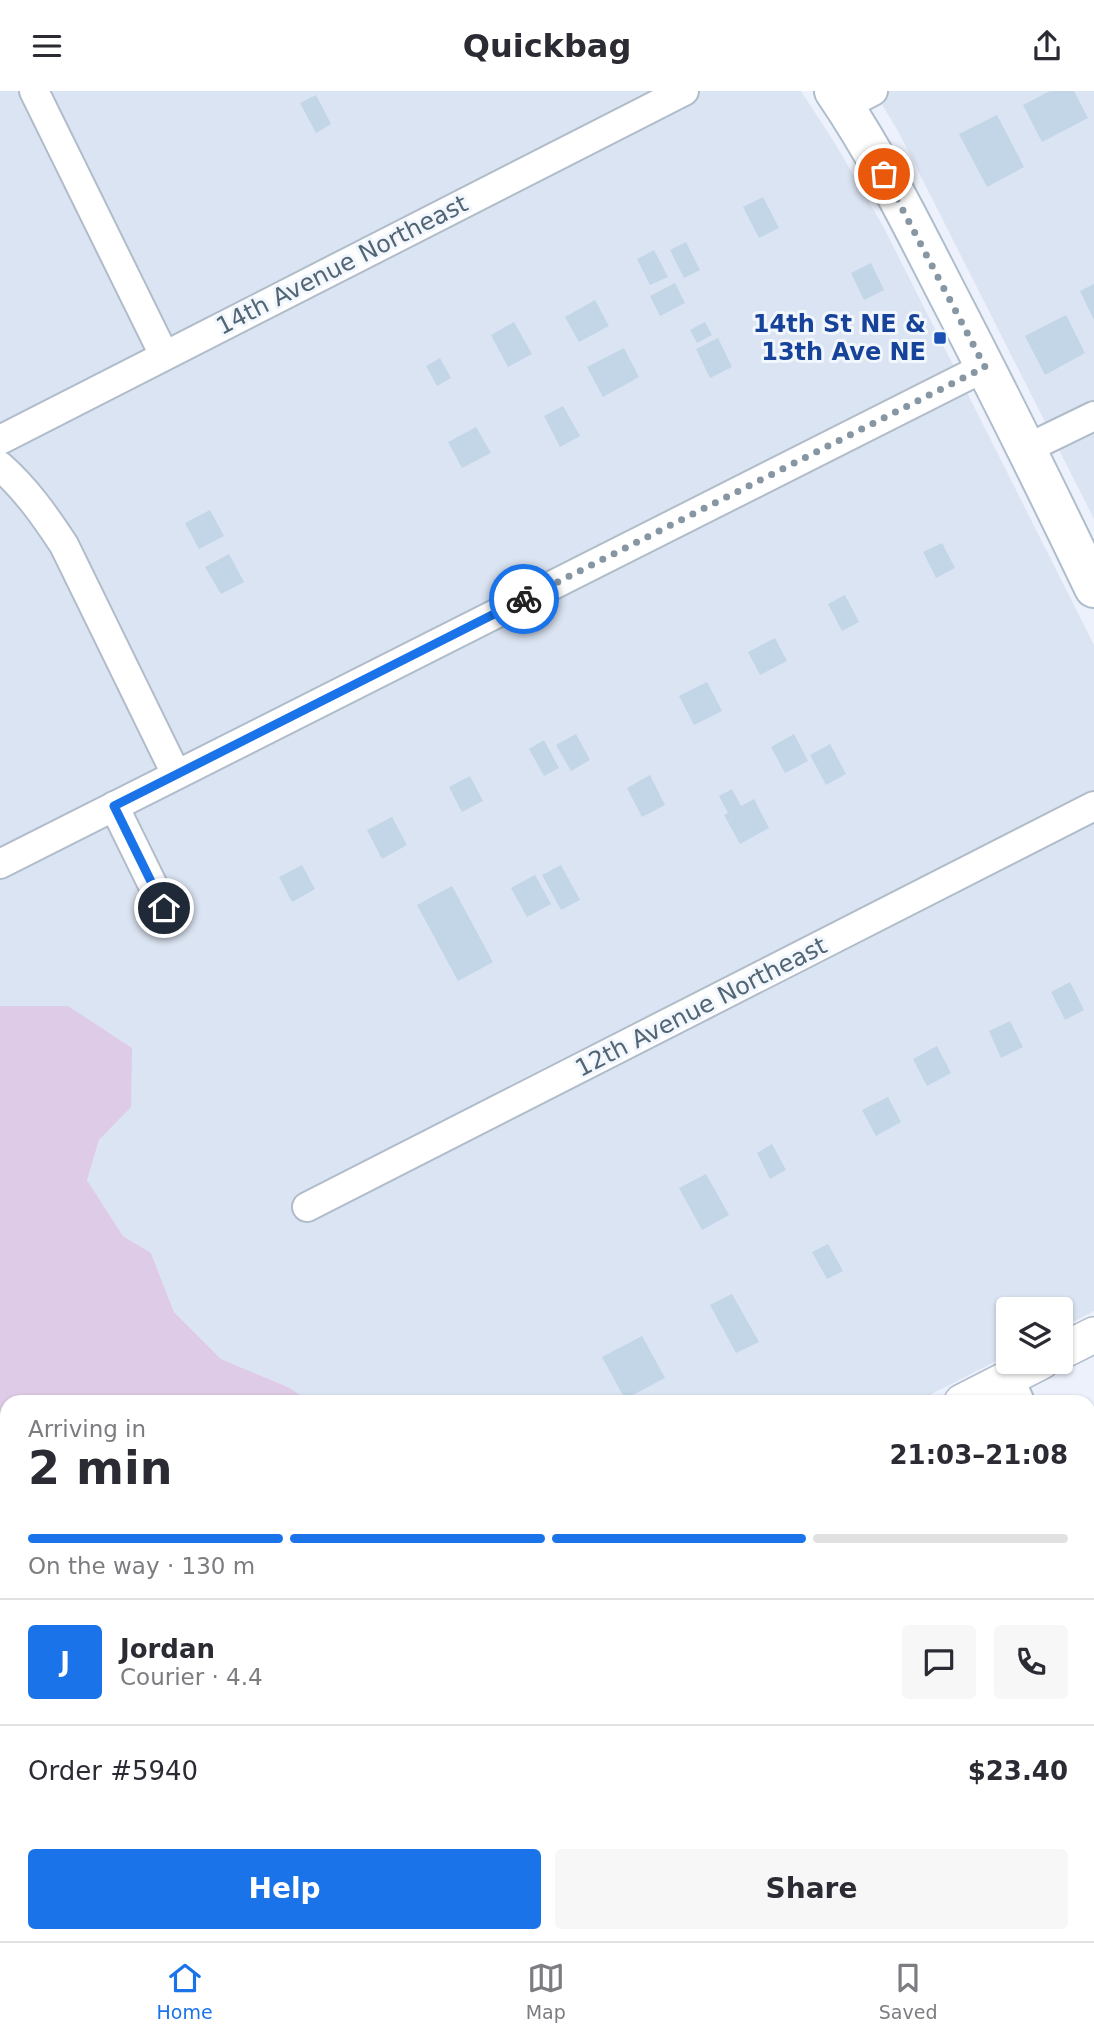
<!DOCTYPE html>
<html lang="en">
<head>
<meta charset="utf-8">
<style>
	:root { --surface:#fff; --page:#f7f7f7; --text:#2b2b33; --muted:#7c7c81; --line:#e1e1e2; --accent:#1a73e8 }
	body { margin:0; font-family:"DejaVu Sans",sans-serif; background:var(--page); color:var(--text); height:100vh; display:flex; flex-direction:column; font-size:26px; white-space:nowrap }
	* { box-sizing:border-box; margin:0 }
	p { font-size:23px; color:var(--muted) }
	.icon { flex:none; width:38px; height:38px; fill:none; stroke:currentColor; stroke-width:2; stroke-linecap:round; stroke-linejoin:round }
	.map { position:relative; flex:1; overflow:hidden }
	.panel { position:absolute; left:0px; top:1304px; width:1096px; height:548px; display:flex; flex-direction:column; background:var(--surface); border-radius:21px 21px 0 0; box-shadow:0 2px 5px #0004 }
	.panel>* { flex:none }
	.controls { position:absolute; left:996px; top:1206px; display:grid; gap:14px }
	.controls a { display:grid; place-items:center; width:77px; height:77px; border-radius:7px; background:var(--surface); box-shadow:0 2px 5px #0004; font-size:35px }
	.pin { position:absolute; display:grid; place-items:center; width:60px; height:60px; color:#fff; margin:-30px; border:4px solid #fff; border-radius:50%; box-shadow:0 2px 7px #0007 }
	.courier { position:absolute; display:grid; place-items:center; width:70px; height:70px; margin:-35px; border:5px solid #1a73e8; border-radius:50%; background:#fff; color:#222; box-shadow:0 2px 9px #0007 }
	.headline em { font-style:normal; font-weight:700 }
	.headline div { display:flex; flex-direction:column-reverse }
	.headline { display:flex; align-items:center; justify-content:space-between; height:119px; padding:0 28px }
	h1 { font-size:46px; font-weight:700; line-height:52px }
	.bar { display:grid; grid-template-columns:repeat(4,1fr); gap:10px 7px; align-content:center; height:84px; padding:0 28px }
	.bar i { height:9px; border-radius:5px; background:var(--line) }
	.bar .active { background:var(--accent) }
	.bar p { grid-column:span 4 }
	.line { display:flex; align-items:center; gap:18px; padding:0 28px; border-top:2px solid var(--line) }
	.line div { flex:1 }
	.round { display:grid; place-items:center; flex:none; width:74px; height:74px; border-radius:7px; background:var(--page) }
	.action { display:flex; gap:14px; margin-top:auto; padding:14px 28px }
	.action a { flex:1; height:80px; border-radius:7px; background:var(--accent); color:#fff; font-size:28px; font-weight:700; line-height:80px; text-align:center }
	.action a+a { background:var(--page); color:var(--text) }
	header { display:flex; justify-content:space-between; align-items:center; height:91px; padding:0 28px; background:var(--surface); font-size:32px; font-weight:700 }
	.menu { display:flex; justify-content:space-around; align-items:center; height:98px; border-top:2px solid var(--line); background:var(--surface); font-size:19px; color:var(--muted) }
	.menu a { display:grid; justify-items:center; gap:4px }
	.menu .active { color:var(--accent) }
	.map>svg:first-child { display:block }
</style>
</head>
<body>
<header><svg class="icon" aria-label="menu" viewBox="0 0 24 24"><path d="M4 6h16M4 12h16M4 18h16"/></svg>Quickbag<svg class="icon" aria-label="share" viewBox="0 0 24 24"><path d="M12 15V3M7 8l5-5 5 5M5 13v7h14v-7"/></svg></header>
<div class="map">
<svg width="1094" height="1850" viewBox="0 0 1094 1850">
	<rect width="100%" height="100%" fill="#ecf1fb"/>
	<g fill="#dbe4f2">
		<path d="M 0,0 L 801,0 L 836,54 L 884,137 L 1094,554 L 1094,1220 L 1061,1237 L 1060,1218 L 1008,1218 L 1008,1264 L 916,1311 L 310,1311 L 290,1297 L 221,1268 L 174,1221 L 151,1162 L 123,1145 L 87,1089 L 99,1049 L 131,1015 L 68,915 L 0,915 Z"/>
		<path d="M 874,0 L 1094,0 L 1094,428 L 898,40 Z"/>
	</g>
	<path fill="#decbe7" d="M 0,915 L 68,915 L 132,957 L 131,1016 L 99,1049 L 87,1089 L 123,1145 L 151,1162 L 174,1221 L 221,1268 L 290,1297 L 310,1311 L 7,1311 L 7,1589 L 0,1592 Z"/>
	<g fill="#c2d6e8">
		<path d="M 1050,0 L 1074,0 L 1088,27 L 1042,51 L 1023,14 Z"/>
		<path d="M 316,4 L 331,33 L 316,42 L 300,12 Z"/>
		<path d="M 997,24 L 1024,76 L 987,96 L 959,43 Z"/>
		<path d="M 763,106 L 779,137 L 759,147 L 743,116 Z"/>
		<path d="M 686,151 L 700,179 L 684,187 L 670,159 Z"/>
		<path d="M 654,159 L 668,186 L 650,194 L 637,168 Z"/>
		<path d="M 871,172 L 884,199 L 864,209 L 851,182 Z"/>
		<path d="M 675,192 L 685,212 L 660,225 L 650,205 Z"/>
		<path d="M 1094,193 L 1094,229 L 1080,200 Z"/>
		<path d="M 595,209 L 609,235 L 579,251 L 565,226 Z"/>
		<path d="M 1066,224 L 1085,262 L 1045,284 L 1025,245 Z"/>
		<path d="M 514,231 L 532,263 L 508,276 L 491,244 Z"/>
		<path d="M 705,231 L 712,244 L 697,252 L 690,239 Z"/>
		<path d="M 718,247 L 732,276 L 710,287 L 696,258 Z"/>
		<path d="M 624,257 L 639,286 L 603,306 L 587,276 Z"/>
		<path d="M 440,267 L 451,287 L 437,295 L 426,275 Z"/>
		<path d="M 563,315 L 580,345 L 560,356 L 544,325 Z"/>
		<path d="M 476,336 L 491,362 L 462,377 L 448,351 Z"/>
		<path d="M 210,419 L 224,445 L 199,458 L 185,432 Z"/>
		<path d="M 942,452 L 955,477 L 936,487 L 923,461 Z"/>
		<path d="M 229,463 L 244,491 L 221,503 L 205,476 Z"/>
		<path d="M 845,504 L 859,531 L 842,540 L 828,513 Z"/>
		<path d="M 775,547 L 787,570 L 760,584 L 748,561 Z"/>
		<path d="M 707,591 L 722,620 L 694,634 L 679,605 Z"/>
		<path d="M 576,643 L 590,669 L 571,680 L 556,654 Z"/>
		<path d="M 794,643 L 808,670 L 785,682 L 771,656 Z"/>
		<path d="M 544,649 L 559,677 L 544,685 L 529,658 Z"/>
		<path d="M 830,653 L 846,683 L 826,694 L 810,664 Z"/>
		<path d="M 650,684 L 665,714 L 642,726 L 627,697 Z"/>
		<path d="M 470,685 L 483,710 L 462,721 L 449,696 Z"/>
		<path d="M 732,698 L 741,715 L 754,708 L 769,737 L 740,753 L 724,724 L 728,722 L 719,705 Z"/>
		<path d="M 392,726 L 407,754 L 382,768 L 367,739 Z"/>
		<path d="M 302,774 L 315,798 L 292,811 L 279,786 Z"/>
		<path d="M 561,774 L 580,809 L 561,819 L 542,784 Z"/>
		<path d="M 535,784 L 551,813 L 527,826 L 511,797 Z"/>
		<path d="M 452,795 L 493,871 L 458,890 L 417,814 Z"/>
		<path d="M 1070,891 L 1084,919 L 1065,929 L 1051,901 Z"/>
		<path d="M 1010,930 L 1023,956 L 1001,967 L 989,940 Z"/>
		<path d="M 937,955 L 951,982 L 927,995 L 913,968 Z"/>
		<path d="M 888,1006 L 901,1031 L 876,1045 L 862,1019 Z"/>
		<path d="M 772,1053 L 786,1079 L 770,1088 L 757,1062 Z"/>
		<path d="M 706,1083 L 729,1124 L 702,1139 L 679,1097 Z"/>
		<path d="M 828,1153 L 843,1180 L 827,1188 L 812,1161 Z"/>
		<path d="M 732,1203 L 759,1251 L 736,1262 L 710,1214 Z"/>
		<path d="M 642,1245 L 665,1287 L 625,1308 L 602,1266 Z"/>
		<path d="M 409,1844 L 439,1844 L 440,1846 L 433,1850 L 411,1850 Z"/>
	</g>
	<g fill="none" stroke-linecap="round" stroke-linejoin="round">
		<g stroke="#b0bcca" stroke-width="32">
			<g id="minor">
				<path d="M 34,0 L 164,264"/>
				<path d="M 844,15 L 873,0"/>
				<path d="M 0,349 L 684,0"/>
				<path d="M 1026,358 L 1094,325"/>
				<path d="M 0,375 C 26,398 45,425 64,454 L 176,683"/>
				<path d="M 114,715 L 164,817"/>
				<path d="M 0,773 L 985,276"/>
				<path d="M 307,1116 L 1094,715"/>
				<path d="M 1009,1287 L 1020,1311"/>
				<path d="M 1088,1448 L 1094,1459"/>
				<path d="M 1088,1689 L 1094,1686"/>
				<path d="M 765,1850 L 776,1844"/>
			</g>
		</g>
		<g stroke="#b0bcca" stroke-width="38">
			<g id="tertiary">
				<path d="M 1060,1261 L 1094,1244"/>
				<path d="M 962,1311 L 1042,1270"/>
				<path d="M 0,1800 L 7,1797"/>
			</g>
		</g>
		<g stroke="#aebdcc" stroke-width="42">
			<path id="secondary" d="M 834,0 C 877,63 911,132 946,200 C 997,298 1046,397 1094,497"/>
		</g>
		<use href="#minor" stroke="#fff" stroke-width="28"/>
		<use href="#tertiary" stroke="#fff" stroke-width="35"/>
		<use href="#secondary" stroke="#fff" stroke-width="38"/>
	</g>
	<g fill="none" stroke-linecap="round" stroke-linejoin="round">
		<path stroke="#8796a3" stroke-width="7" stroke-dasharray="0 12.6" d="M 524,508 L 985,276 L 884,83"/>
		<path stroke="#1a73e8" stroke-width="9" d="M 164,817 L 114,715 L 524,508"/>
	</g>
	<rect fill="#1a4fb4" stroke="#f2f6fd" stroke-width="2.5" x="933" y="240" width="14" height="14" rx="3.5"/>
	<g text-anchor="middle" stroke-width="6" stroke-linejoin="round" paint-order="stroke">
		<g font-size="24" fill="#516574" stroke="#f2f6fd">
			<text transform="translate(342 174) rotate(-27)" y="8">14th Avenue Northeast</text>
			<text transform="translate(701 916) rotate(-27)" y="8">12th Avenue Northeast</text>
		</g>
		<g font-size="24" font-weight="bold" fill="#164399" stroke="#f2f6fd" text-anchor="end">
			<text x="926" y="241">14th St NE &amp;<tspan x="926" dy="28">13th Ave NE</tspan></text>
		</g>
	</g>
</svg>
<div class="controls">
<a><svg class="icon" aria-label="layers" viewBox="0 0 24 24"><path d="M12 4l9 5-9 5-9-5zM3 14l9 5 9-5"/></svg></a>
</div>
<div class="pin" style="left:884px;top:83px;background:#ea580c"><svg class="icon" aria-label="bag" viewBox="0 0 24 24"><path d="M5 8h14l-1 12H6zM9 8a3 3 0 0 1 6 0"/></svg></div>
<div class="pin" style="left:164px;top:817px;background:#1f2937"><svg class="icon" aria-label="home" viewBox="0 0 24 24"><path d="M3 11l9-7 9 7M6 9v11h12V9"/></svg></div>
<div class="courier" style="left:524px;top:508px"><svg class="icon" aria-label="bike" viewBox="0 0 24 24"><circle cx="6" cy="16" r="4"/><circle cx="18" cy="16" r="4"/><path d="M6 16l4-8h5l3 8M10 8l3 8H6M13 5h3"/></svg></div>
<section class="panel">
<div class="headline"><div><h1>2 min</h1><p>Arriving in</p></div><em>21:03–21:08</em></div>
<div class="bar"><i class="active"></i><i class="active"></i><i class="active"></i><i></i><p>On the way · 130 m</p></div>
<div class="line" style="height:126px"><b class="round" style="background:var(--accent);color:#fff">J</b><div><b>Jordan</b><p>Courier · 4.4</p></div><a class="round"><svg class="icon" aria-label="chat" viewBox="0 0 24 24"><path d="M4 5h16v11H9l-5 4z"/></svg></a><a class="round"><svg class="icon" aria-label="phone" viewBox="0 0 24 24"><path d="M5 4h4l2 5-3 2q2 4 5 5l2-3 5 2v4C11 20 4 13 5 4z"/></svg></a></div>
<div class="line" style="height:91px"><div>Order #5940</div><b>$23.40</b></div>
<div class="action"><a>Help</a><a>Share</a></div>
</section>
</div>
<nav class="menu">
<a class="active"><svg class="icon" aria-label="home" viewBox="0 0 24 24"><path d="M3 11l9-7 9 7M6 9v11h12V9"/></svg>Home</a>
<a><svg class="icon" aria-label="map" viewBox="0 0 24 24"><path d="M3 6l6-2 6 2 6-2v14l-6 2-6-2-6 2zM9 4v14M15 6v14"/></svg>Map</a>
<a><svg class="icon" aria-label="saved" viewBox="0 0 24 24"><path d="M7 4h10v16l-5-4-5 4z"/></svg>Saved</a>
</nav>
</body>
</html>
